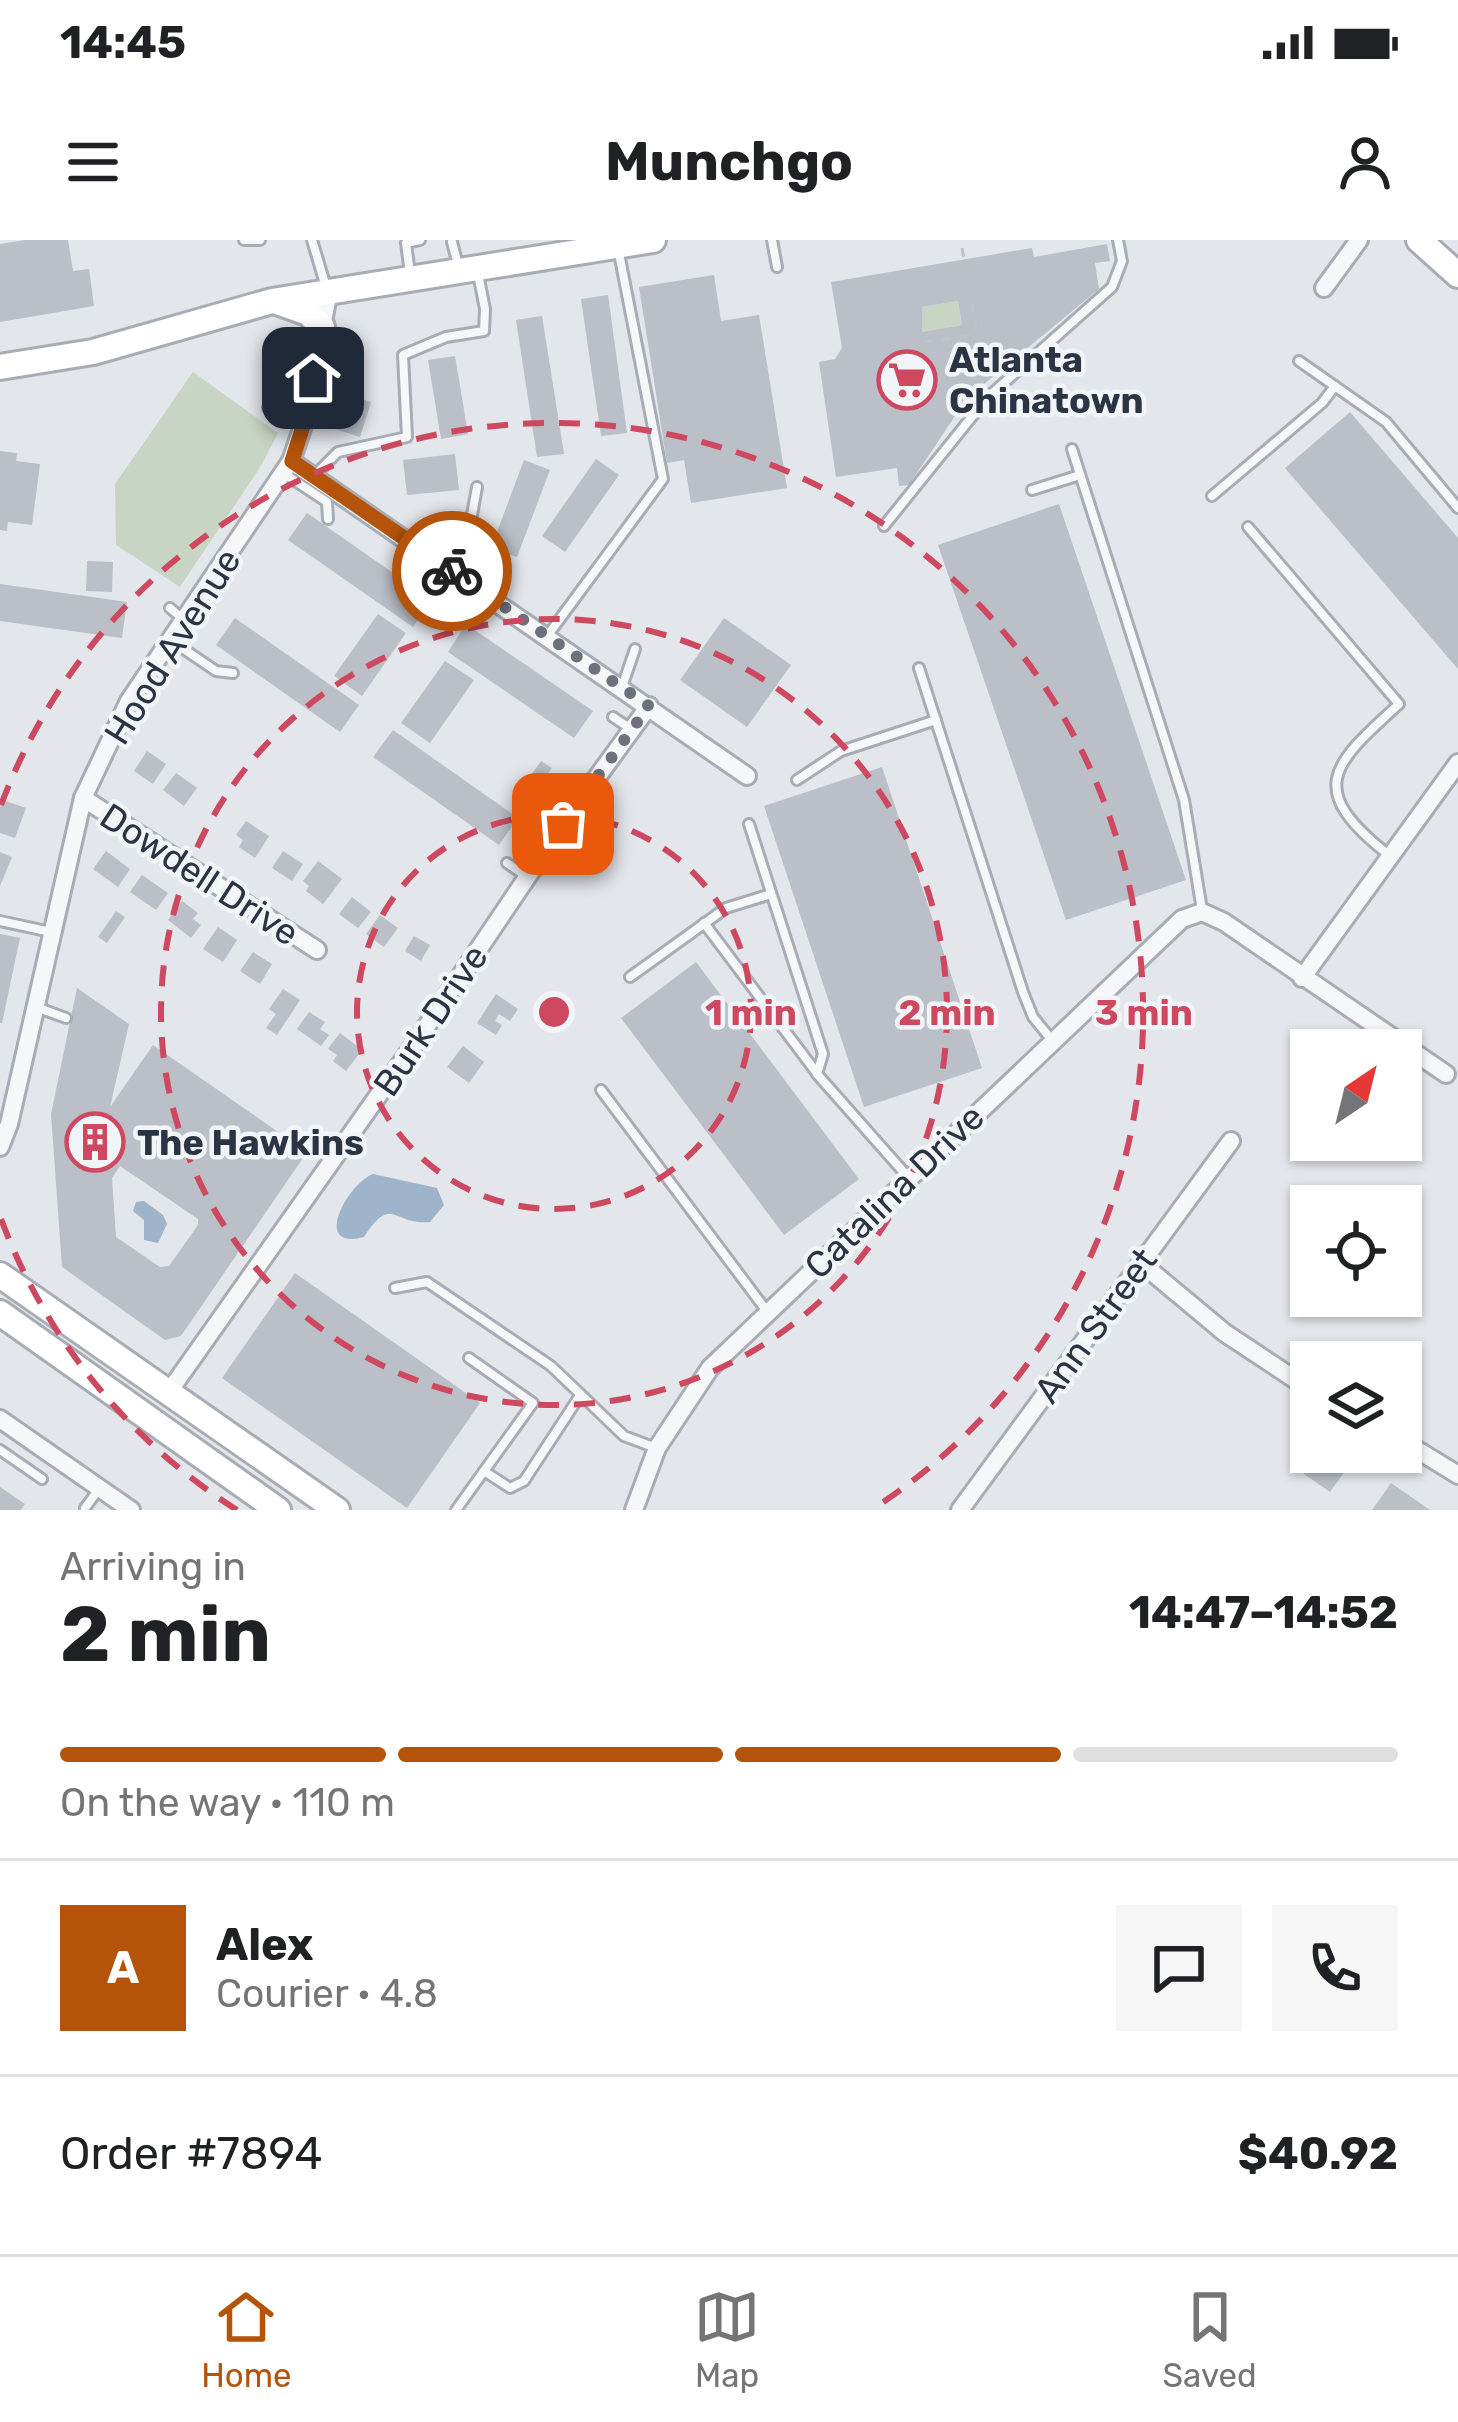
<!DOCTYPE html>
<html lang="en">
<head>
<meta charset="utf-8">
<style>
	:root { --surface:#fff; --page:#f6f6f6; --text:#202124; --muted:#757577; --line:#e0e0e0; --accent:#b45309 }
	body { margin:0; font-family:Rubik,sans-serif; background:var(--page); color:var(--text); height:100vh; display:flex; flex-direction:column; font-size:45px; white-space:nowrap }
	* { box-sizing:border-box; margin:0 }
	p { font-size:39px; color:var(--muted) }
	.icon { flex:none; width:66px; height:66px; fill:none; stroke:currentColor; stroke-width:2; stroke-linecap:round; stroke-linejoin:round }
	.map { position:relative; height:1270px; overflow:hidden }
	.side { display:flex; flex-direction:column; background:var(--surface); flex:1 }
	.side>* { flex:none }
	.needle { width:78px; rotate:35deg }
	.buttons { position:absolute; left:1290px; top:789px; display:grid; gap:24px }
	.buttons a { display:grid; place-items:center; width:132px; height:132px; border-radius:0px; background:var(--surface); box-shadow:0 3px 9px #0004; font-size:60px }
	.pin { position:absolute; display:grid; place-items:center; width:102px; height:102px; color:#fff; margin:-51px; border-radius:24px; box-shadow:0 6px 18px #0006 }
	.courier { position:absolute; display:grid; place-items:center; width:120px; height:120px; margin:-60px; border:9px solid #b45309; border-radius:50%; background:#fff; color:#222; box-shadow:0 3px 15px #0007 }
	.headline em { font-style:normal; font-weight:700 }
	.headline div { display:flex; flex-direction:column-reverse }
	.headline { display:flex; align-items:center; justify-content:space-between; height:204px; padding:0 60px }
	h1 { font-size:78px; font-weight:700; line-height:90px }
	.bar { display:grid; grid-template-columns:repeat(4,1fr); gap:18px 12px; align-content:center; height:144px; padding:0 60px }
	.bar i { height:15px; border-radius:9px; background:var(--line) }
	.bar .on { background:var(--accent) }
	.bar p { grid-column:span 4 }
	.line { display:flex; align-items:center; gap:30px; padding:0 60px; border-top:3px solid var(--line) }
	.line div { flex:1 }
	.round { display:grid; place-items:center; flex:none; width:126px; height:126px; border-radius:0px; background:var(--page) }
	.status { display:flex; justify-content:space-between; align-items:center; height:84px; padding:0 60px; background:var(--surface); direction:ltr }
	.status svg { height:33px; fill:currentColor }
	header { display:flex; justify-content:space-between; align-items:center; height:156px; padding:0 60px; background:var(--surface); font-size:54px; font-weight:700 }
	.dock { display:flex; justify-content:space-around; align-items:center; height:168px; border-top:3px solid var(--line); background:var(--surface); font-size:33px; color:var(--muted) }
	.dock a { display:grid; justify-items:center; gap:6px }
	.dock .on { color:var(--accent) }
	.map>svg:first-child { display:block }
</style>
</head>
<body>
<div class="status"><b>14:45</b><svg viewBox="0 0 49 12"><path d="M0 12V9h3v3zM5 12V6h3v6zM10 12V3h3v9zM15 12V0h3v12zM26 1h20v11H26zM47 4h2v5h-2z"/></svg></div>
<header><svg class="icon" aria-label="menu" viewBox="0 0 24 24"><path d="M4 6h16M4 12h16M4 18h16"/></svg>Munchgo<svg class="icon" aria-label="person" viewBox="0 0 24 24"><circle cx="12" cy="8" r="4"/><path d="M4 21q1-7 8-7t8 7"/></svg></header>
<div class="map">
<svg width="1458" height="1270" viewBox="0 0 1458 1270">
	<rect width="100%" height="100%" fill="#e3e6eb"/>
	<g fill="#c8d5c4">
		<path d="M 958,61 L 962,85 L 922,92 L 922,67 Z"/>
		<path d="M 193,132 L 278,193 L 261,226 L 180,347 L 116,305 L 115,244 Z"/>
	</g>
	<g fill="#9eb4ca">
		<path d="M 373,934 L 437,948 L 444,965 L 430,982 C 392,985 392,954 364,997 C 312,1011 346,945 373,934 Z"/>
		<path d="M 144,961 L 163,975 L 167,984 L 158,1003 L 144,1000 L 144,980 L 133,971 L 136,962 Z"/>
	</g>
	<g fill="#babfc8" fill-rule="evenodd">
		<path d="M 25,0 L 68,0 L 73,31 L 89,29 L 94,66 L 0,82 L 0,4 Z"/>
		<path d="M 1107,4 L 1110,21 L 1095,23 L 1099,49 L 967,158 L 909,245 L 899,246 L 897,228 L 836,237 L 819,122 L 835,119 L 842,108 L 831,42 L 1032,8 L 1034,17 ZM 958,61 L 962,85 L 922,92 L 922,67 Z"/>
		<path d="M 714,35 L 721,81 L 759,75 L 787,248 L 691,263 L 684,220 L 667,223 L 639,47 Z"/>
		<path d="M 608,55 L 627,193 L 601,196 L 581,59 Z"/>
		<path d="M 542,76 L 564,214 L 537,217 L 516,80 Z"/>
		<path d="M 455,116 L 468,194 L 441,199 L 428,120 Z"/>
		<path d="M 347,154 L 371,162 L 360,197 L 335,189 Z"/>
		<path d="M 1350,172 L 1458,298 L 1458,429 L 1285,228 Z"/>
		<path d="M 0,211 L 17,213 L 16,221 L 40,224 L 32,285 L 8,282 L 7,291 L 0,290 Z"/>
		<path d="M 455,214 L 459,250 L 407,255 L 403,220 Z"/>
		<path d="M 596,219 L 619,235 L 565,312 L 542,296 Z"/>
		<path d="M 524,220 L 550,230 L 517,317 L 491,308 Z"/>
		<path d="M 1059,264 L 1186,640 L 1066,680 L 938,305 Z"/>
		<path d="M 307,273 L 432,360 L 413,387 L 288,300 Z"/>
		<path d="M 87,321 L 113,322 L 112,352 L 86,351 Z"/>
		<path d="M 0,344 L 127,362 L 122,398 L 0,381 Z"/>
		<path d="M 378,374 L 406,393 L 362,456 L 334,436 Z"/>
		<path d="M 235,378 L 359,465 L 340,492 L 216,405 Z"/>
		<path d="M 724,378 L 791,425 L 747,487 L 680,440 Z"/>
		<path d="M 466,384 L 593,471 L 574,498 L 448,412 Z"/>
		<path d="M 445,421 L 474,440 L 430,503 L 401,483 Z"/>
		<path d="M 393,490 L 518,578 L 499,605 L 373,517 Z"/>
		<path d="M 147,511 L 166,524 L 153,544 L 134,531 Z"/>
		<path d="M 541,521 L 552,528 L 539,546 L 528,539 Z"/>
		<path d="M 882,527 L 982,828 L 864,867 L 764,566 Z"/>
		<path d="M 176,533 L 197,548 L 184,566 L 163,550 Z"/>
		<path d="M 0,559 L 26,568 L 15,598 L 0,593 Z"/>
		<path d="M 246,581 L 269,596 L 255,618 L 239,607 L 243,600 L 236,595 Z"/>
		<path d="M 106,611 L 130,629 L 118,647 L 93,629 Z"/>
		<path d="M 283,611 L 303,624 L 292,641 L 272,628 Z"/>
		<path d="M 0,612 L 12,617 L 0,646 Z"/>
		<path d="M 318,621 L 342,639 L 323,664 L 306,651 L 309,646 L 303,641 Z"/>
		<path d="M 142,635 L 168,653 L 156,670 L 130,652 Z"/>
		<path d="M 352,657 L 371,672 L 358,688 L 339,674 Z"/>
		<path d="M 182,661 L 198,673 L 193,679 L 201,685 L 191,698 L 168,680 Z"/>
		<path d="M 116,671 L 125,677 L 107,703 L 98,697 Z"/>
		<path d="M 380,675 L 398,688 L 384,707 L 366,694 Z"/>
		<path d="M 218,687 L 237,700 L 223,722 L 203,709 Z"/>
		<path d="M 0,694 L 20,698 L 2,783 L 0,783 Z"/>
		<path d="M 414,696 L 430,705 L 421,721 L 405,711 Z"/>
		<path d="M 253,712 L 272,724 L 260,744 L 240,731 Z"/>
		<path d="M 696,722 L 859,939 L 784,995 L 621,778 Z"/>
		<path d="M 77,748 L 129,784 L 110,867 L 153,805 L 307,912 L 181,1096 L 165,1100 L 62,1027 L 51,874 ZM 120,926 L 198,979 L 198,985 L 169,1026 L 160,1027 L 116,997 L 112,938 Z"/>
		<path d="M 283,749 L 300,760 L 277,795 L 266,788 L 276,774 L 269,769 Z"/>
		<path d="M 496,754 L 518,769 L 510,781 L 499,774 L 495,781 L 502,785 L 496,795 L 477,783 Z"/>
		<path d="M 309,772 L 325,782 L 320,789 L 329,795 L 321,806 L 297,789 Z"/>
		<path d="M 340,793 L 362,810 L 346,831 L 333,821 L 337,815 L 328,809 Z"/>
		<path d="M 463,806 L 484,822 L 469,843 L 447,827 Z"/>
		<path d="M 295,1033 L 480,1163 L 407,1268 L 222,1138 Z"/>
		<path d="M 1320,1212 L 1359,1212 L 1330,1252 L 1304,1234 Z"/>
		<path d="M 1391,1243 L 1430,1270 L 1372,1270 Z"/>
		<path d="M 0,1247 L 25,1264 L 21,1270 L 0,1270 Z"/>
	</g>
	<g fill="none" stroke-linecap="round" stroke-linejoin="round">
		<g stroke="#a8adb5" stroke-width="14">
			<g id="lane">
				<path d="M 244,0 L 260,0"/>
				<path d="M 312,0 L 326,47"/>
				<path d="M 772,0 L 777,27"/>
				<path d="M 452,2 L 459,29"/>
				<path d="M 410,33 L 406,3 L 420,0"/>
				<path d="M 1299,121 L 1386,182 L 1458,268"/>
				<path d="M 268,168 L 305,180"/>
				<path d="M 1072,209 L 1184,560 L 1202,670"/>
				<path d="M 283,233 L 327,262 L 328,279"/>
				<path d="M 315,235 L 338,212 L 407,197 L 403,115 L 446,97 L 484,91 L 485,69 L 478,34"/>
				<path d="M 1032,250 L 1080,235"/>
				<path d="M 1212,256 L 1322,163 L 1335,146"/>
				<path d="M 884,286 L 987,158 L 1112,47 L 1122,21 L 1118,0"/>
				<path d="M 1248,287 L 1399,464 C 1332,525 1304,549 1390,616"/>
				<path d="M 444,325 L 469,292 L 477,247"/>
				<path d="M 170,368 L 183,379"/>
				<path d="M 548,395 L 663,239 L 618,8"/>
				<path d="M 172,401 L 216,431 L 233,433"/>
				<path d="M 919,428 L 1023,752 L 1033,777 L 1051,799"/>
				<path d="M 622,447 L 635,409"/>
				<path d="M 613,477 L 631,489"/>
				<path d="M 797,540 L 841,511 L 936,480"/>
				<path d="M 749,584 L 823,814 L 817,834 L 908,937"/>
				<path d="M 507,623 L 526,636"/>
				<path d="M 0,681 L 51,692"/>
				<path d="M 704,683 L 816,832"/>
				<path d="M 630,737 L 726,668 L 771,654"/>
				<path d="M 36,767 L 66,778"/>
				<path d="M 601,850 L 766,1070"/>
				<path d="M 395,1048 L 427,1042 L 551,1126 L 624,1196 L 656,1208"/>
				<path d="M 1309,1204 L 1301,1186 L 1311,1172"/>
				<path d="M 0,1210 L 42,1239"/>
				<path d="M 484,1231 L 510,1248 L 524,1241 L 579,1157"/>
				<path d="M 85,1268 L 99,1249"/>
				<path d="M 456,1270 L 533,1163 L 469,1118"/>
			</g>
		</g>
		<g stroke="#a8adb5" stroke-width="22">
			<g id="street">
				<path d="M 1324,48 L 1359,0"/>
				<path d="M 291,221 L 747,536"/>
				<path d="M 83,558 L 317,710"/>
				<path d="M 1302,738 L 1458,523"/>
				<path d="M 0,907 L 9,884 L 83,558 L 129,461 L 291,221 L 305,180 L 328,55"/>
				<path d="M 1141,1023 L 1225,1093 L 1311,1150"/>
				<path d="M 168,1153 L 416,802 L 563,584 L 649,466"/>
				<path d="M 0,1179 L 131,1270"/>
				<path d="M 1401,1200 L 1458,1235"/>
				<path d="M 634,1270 L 657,1208 L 710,1128 L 1182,679 L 1202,672 L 1224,682 L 1446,834"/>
				<path d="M 960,1270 L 1231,901"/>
			</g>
		</g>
		<g stroke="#a8adb5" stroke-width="30">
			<g id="secondary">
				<path d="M 1419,0 L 1458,35"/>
				<path d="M 280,63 L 308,73 L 322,87"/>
				<path d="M 0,127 L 93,112 L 272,61 L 653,0"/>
				<path d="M 0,1035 L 337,1270"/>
				<path d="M 0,1073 L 278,1270"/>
			</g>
		</g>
		<g stroke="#c0c4ca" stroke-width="3" stroke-dasharray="9 9" stroke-linecap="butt">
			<path d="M 962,8 L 964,19"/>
			<path d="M 924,102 L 970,95 L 976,87 L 971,59"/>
		</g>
		<use href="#lane" stroke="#f5f7f9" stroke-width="8"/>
		<use href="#street" stroke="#f5f7f9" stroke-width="16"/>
		<use href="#secondary" stroke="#fff" stroke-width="24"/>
	</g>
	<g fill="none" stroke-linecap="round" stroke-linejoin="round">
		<path stroke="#6b727e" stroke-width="12" stroke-dasharray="0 21.6" d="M 452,331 L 649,466 L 563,584"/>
		<path stroke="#b45309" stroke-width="15" d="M 313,138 L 305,180 L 292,221 L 452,331"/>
	</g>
	<g fill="none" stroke="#ce495f" stroke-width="6" stroke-dasharray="21 15">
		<circle cx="554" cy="772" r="197"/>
		<circle cx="554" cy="772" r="393"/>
		<path d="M237 1270A590 590 0 0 1 1 979M1 565A590 590 0 1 1 871 1270"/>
	</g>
	<defs>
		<g id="supermarket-ring" transform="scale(3)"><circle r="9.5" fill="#f2f5f8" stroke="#ce495f" stroke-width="1.5"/><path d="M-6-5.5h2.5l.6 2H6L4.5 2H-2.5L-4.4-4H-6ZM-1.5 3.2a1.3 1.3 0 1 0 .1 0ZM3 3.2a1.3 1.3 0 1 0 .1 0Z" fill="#ce495f"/></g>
		<g id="building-ring" transform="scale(3)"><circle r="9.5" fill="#f2f5f8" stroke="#ce495f" stroke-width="1.5"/><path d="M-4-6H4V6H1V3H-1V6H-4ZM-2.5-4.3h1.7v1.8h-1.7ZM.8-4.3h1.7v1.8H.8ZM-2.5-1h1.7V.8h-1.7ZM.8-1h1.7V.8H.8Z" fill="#ce495f"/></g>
	</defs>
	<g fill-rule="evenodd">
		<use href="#supermarket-ring" x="907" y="140"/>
		<use href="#building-ring" x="95" y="902"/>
	</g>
	<g text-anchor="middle" stroke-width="9" stroke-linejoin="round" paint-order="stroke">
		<g font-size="36" font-weight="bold" fill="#2a3443" stroke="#f2f5f8" text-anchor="start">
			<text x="949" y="132">Atlanta<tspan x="949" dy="41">Chinatown</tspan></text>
			<text x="137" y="915">The Hawkins</text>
		</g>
		<g font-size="36" fill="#2a3443" stroke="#f2f5f8">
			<text transform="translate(172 406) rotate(-58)" y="13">Hood Avenue</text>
			<text transform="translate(200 634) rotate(33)" y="13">Dowdell Drive</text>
			<text transform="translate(430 780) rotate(-56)" y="13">Burk Drive</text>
			<text transform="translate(894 951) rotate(-44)" y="13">Catalina Drive</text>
			<text transform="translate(1095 1085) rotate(-54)" y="13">Ann Street</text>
		</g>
	</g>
	<circle cx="554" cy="772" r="18" fill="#ce495f" stroke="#f2f5f8" stroke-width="6"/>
	<g font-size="36" text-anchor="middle" font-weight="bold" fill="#ce495f" stroke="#f2f5f8" stroke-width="9" stroke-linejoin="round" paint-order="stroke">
		<text x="751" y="785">1 min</text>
		<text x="947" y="785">2 min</text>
		<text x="1144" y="785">3 min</text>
	</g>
</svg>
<div class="buttons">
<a><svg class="needle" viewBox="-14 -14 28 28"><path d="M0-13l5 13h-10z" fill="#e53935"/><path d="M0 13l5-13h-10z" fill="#757577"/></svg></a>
<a><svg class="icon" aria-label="locate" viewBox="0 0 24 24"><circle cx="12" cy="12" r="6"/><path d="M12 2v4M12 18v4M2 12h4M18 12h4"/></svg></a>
<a><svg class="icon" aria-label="layers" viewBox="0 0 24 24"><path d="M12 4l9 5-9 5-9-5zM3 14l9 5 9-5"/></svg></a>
</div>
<div class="pin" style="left:563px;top:584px;background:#ea580c"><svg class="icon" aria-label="bag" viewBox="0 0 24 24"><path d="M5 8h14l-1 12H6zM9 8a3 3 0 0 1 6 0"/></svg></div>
<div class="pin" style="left:313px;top:138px;background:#1f2937"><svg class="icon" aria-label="home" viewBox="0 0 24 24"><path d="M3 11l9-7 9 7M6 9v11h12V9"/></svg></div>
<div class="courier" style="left:452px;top:331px"><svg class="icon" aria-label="bike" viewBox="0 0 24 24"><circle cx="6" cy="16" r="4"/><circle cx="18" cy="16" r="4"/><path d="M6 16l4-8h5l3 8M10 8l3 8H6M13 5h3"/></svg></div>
</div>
<section class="side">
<div class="headline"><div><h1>2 min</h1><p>Arriving in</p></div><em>14:47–14:52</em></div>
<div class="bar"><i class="on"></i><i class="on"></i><i class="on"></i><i></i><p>On the way · 110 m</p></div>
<div class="line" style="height:216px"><b class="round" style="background:var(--accent);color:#fff">A</b><div><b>Alex</b><p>Courier · 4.8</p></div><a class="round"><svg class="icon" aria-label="chat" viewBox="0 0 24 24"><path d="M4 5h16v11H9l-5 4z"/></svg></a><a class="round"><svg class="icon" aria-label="phone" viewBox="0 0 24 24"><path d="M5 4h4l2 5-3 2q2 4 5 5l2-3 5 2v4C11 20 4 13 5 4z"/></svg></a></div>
<div class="line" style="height:156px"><div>Order #7894</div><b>$40.92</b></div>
</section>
<nav class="dock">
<a class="on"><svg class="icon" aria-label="home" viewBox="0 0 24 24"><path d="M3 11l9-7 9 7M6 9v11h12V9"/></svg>Home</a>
<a><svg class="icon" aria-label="map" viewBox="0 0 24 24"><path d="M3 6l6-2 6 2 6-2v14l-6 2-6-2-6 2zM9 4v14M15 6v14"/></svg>Map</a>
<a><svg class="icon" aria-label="saved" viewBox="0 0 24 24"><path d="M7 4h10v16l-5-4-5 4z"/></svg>Saved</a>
</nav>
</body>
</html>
